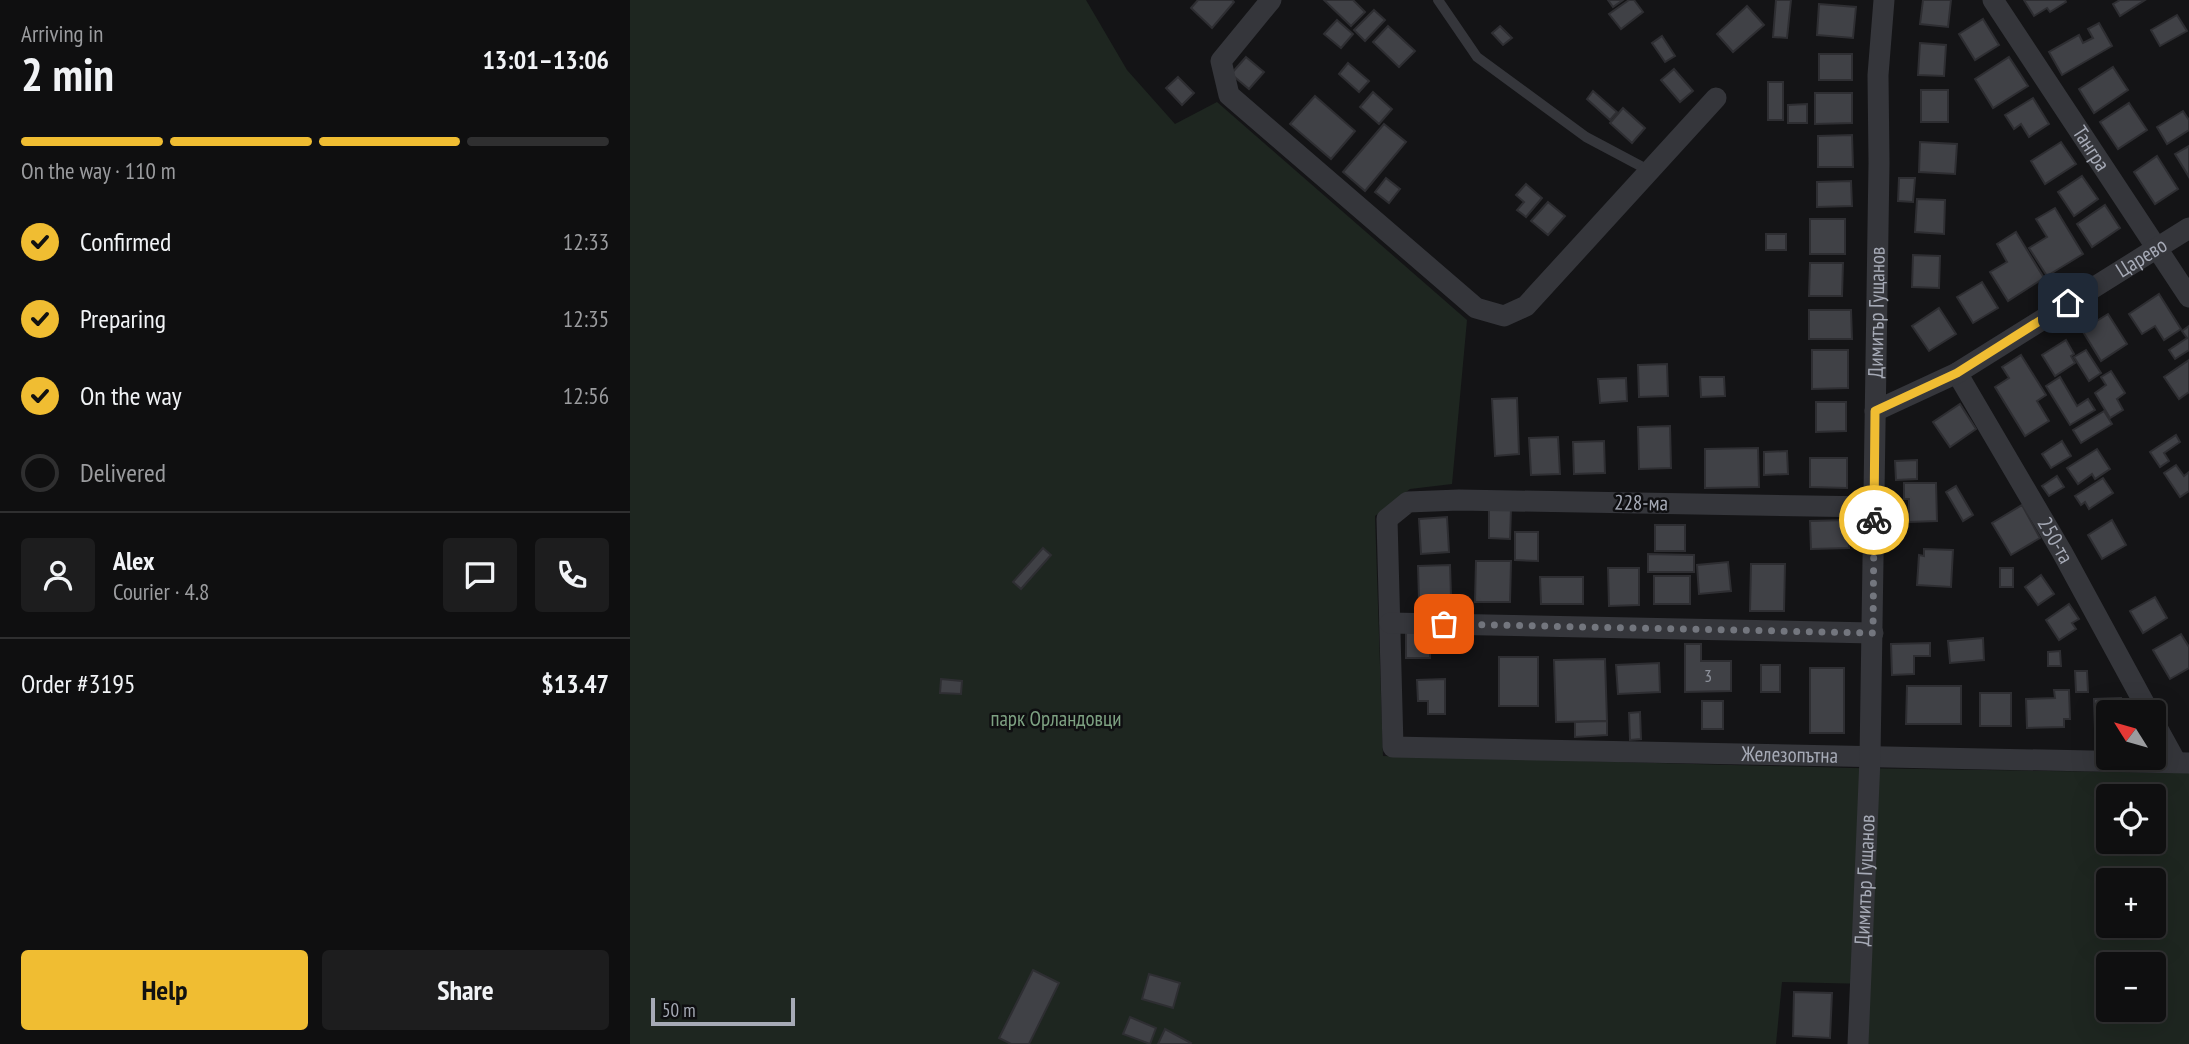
<!DOCTYPE html>
<html lang="en">
<head>
<meta charset="utf-8">
<style>
	:root { --surface:#0f0f10; --page:#1d1d1e; --text:#f1f3f6; --muted:#9b9c9f; --line:#2f2f30; --accent:#f0bd32 }
	body { margin:0; font-family:"PT Sans Narrow",sans-serif; background:var(--page); color:var(--text); height:100vh; display:flex; flex-direction:column; font-size:26px; white-space:nowrap }
	* { box-sizing:border-box; margin:0 }
	p { font-size:23px; color:var(--muted) }
	.icon { flex:none; width:38px; height:38px; fill:none; stroke:currentColor; stroke-width:2; stroke-linecap:round; stroke-linejoin:round }
	.map { position:relative; flex:1; overflow:hidden }
	.details { display:flex; flex-direction:column; background:var(--surface); width:630px }
	.details>* { flex:none }
	.needle { width:46px; rotate:307deg }
	.fabs { position:absolute; left:1466px; top:700px; display:grid; gap:14px }
	.fabs a { display:grid; place-items:center; width:70px; height:70px; border-radius:7px; background:var(--surface); box-shadow:0 7px 28px #0002,0 0 0 2px var(--line); font-size:35px }
	.scale { position:absolute; left:21px; bottom:18px; width:144px; box-sizing:border-box; padding-left:7px; border:4px solid #a6aab6; border-top:0; font-size:19px; line-height:24px; white-space:nowrap; color:#a6aab6; -webkit-text-stroke:5px #0f0f11; paint-order:stroke }
	.pin { position:absolute; display:grid; place-items:center; width:60px; height:60px; color:#fff; margin:-30px; border-radius:14px; box-shadow:0 4px 10px #0006 }
	.courier { position:absolute; display:grid; place-items:center; width:70px; height:70px; margin:-35px; border:5px solid #f0bd32; border-radius:50%; background:#fff; color:#222; box-shadow:0 2px 9px #0007 }
	.overview em { font-style:normal; font-weight:600 }
	.overview div { display:flex; flex-direction:column-reverse }
	.overview { display:flex; align-items:center; justify-content:space-between; height:119px; padding:0 21px }
	h1 { font-size:46px; font-weight:600; line-height:52px }
	.bar { display:grid; grid-template-columns:repeat(4,1fr); gap:10px 7px; align-content:center; height:84px; padding:0 21px }
	.bar i { height:9px; border-radius:5px; background:var(--line) }
	.bar .selected { background:var(--accent) }
	.bar p { grid-column:span 4 }
	.line { display:flex; align-items:center; gap:18px; padding:0 21px; border-top:2px solid var(--line) }
	.line div { flex:1 }
	.round { display:grid; place-items:center; flex:none; width:74px; height:74px; border-radius:7px; background:var(--page) }
	ol { padding:0 21px; list-style:none }
	li { display:flex; align-items:center; gap:21px; height:77px }
	li p { margin-inline-start:auto }
	li .icon { padding:7px; border-radius:50%; background:var(--accent); color:#111; stroke-width:4 }
	li:last-child { color:var(--muted) }
	li i { width:38px; height:38px; border:4px solid var(--line); border-radius:50% }
	.primary-button { display:flex; gap:14px; margin-top:auto; padding:14px 21px }
	.primary-button a { flex:1; height:80px; border-radius:7px; background:var(--accent); color:#111; font-size:28px; font-weight:600; line-height:80px; text-align:center }
	.primary-button a+a { background:var(--page); color:var(--text) }
	main { display:flex; flex:1; min-height:0 }
	.map>svg:first-child { display:block }
</style>
</head>
<body>
<main>
<section class="details">
<div class="overview"><div><h1>2 min</h1><p>Arriving in</p></div><em>13:01–13:06</em></div>
<div class="bar"><i class="selected"></i><i class="selected"></i><i class="selected"></i><i></i><p>On the way · 110 m</p></div>
<ol>
<li><svg class="icon" aria-label="check" viewBox="0 0 24 24"><path d="M5 12l5 5 9-10"/></svg>Confirmed<p>12:33</p></li>
<li><svg class="icon" aria-label="check" viewBox="0 0 24 24"><path d="M5 12l5 5 9-10"/></svg>Preparing<p>12:35</p></li>
<li><svg class="icon" aria-label="check" viewBox="0 0 24 24"><path d="M5 12l5 5 9-10"/></svg>On the way<p>12:56</p></li>
<li><i></i>Delivered</li>
</ol>
<div class="line" style="height:126px"><a class="round"><svg class="icon" aria-label="person" viewBox="0 0 24 24"><circle cx="12" cy="8" r="4"/><path d="M4 21q1-7 8-7t8 7"/></svg></a><div><b>Alex</b><p>Courier · 4.8</p></div><a class="round"><svg class="icon" aria-label="chat" viewBox="0 0 24 24"><path d="M4 5h16v11H9l-5 4z"/></svg></a><a class="round"><svg class="icon" aria-label="phone" viewBox="0 0 24 24"><path d="M5 4h4l2 5-3 2q2 4 5 5l2-3 5 2v4C11 20 4 13 5 4z"/></svg></a></div>
<div class="line" style="height:91px"><div>Order #3195</div><b>$13.47</b></div>
<div class="primary-button"><a>Help</a><a>Share</a></div>
</section>
<div class="map">
<svg width="1559" height="1044" viewBox="0 0 1559 1044">
	<rect width="100%" height="100%" fill="#141416"/>
	<path fill="#1e2620" fill-rule="evenodd" d="M 0,0 L 456,0 L 497,70 L 545,124 L 587,102 L 837,320 L 822,484 L 780,489 L 745,516 L 753,756 L 1222,768 L 1559,773 L 1559,1044 L 1238,1044 L 1239,984 L 1152,982 L 1146,1044 L 0,1044 ZM 1479,796 L 1524,796 L 1524,842 L 1479,842 ZM 1479,880 L 1524,880 L 1524,926 L 1479,926 ZM 1479,964 L 1524,964 L 1524,1010 L 1479,1010 Z"/>
	<g fill="#404146" stroke="#2e2e32" stroke-width="2">
		<path d="M 568,0 L 602,0 L 604,2 L 582,28 L 561,8 Z"/>
		<path d="M 694,0 L 723,0 L 735,12 L 721,26 Z"/>
		<path d="M 978,0 L 993,0 L 983,7 Z"/>
		<path d="M 999,0 L 1004,0 L 1013,12 L 991,29 L 979,14 Z"/>
		<path d="M 1146,0 L 1161,0 L 1157,38 L 1143,37 Z"/>
		<path d="M 1293,0 L 1321,0 L 1318,27 L 1290,24 Z"/>
		<path d="M 1394,0 L 1435,0 L 1436,2 L 1420,12 L 1417,8 L 1404,16 Z"/>
		<path d="M 1490,0 L 1515,0 L 1490,16 L 1483,4 Z"/>
		<path d="M 1189,4 L 1226,7 L 1223,38 L 1187,35 Z"/>
		<path d="M 1117,6 L 1134,25 L 1103,52 L 1087,34 Z"/>
		<path d="M 744,10 L 755,20 L 735,41 L 724,30 Z"/>
		<path d="M 1547,15 L 1557,31 L 1530,46 L 1521,30 Z"/>
		<path d="M 1353,19 L 1369,45 L 1345,60 L 1329,34 Z"/>
		<path d="M 707,20 L 723,34 L 711,48 L 694,34 Z"/>
		<path d="M 1469,23 L 1482,46 L 1432,75 L 1419,52 L 1449,35 L 1453,43 L 1463,38 L 1458,29 Z"/>
		<path d="M 758,26 L 785,51 L 769,67 L 743,42 Z"/>
		<path d="M 870,26 L 882,38 L 873,45 L 862,33 Z"/>
		<path d="M 1032,36 L 1045,56 L 1035,62 L 1022,43 Z"/>
		<path d="M 1290,43 L 1316,45 L 1314,76 L 1288,75 Z"/>
		<rect x="1189" y="54" width="33" height="26"/>
		<path d="M 616,57 L 634,72 L 619,89 L 601,74 Z"/>
		<path d="M 1379,57 L 1398,86 L 1363,108 L 1345,79 Z"/>
		<path d="M 718,63 L 739,81 L 729,92 L 709,74 Z"/>
		<path d="M 1483,67 L 1498,90 L 1464,113 L 1449,89 Z"/>
		<path d="M 1044,69 L 1063,91 L 1050,102 L 1031,80 Z"/>
		<path d="M 548,77 L 564,93 L 552,105 L 536,88 Z"/>
		<rect x="1138" y="82" width="15" height="38"/>
		<rect x="1291" y="90" width="27" height="32"/>
		<path d="M 963,91 L 987,112 L 980,120 L 957,99 Z"/>
		<path d="M 743,92 L 762,109 L 749,124 L 730,107 Z"/>
		<path d="M 1185,93 L 1222,93 L 1222,123 L 1185,124 Z"/>
		<path d="M 685,96 L 725,131 L 701,159 L 660,124 Z"/>
		<path d="M 1403,98 L 1419,124 L 1399,137 L 1391,124 L 1384,129 L 1375,115 Z"/>
		<path d="M 1499,103 L 1517,130 L 1488,149 L 1470,122 Z"/>
		<path d="M 1177,104 L 1177,123 L 1158,123 L 1158,105 Z"/>
		<path d="M 993,108 L 1015,128 L 1002,143 L 980,123 Z"/>
		<path d="M 1553,111 L 1559,120 L 1559,130 L 1537,144 L 1527,127 Z"/>
		<path d="M 754,124 L 776,142 L 735,191 L 713,172 Z"/>
		<path d="M 1222,135 L 1223,167 L 1188,167 L 1188,136 Z"/>
		<path d="M 1290,142 L 1327,144 L 1325,174 L 1289,172 Z"/>
		<path d="M 1431,142 L 1446,164 L 1415,184 L 1401,161 Z"/>
		<path d="M 1559,146 L 1559,177 L 1545,154 Z"/>
		<path d="M 1527,156 L 1548,189 L 1525,204 L 1504,172 Z"/>
		<path d="M 1452,176 L 1468,199 L 1444,216 L 1428,192 Z"/>
		<path d="M 756,178 L 770,189 L 759,203 L 745,192 Z"/>
		<path d="M 1269,178 L 1285,178 L 1283,202 L 1268,201 Z"/>
		<path d="M 1221,181 L 1222,206 L 1187,207 L 1187,182 Z"/>
		<path d="M 896,184 L 912,198 L 896,217 L 887,210 L 894,202 L 886,195 Z"/>
		<path d="M 1287,199 L 1315,200 L 1314,234 L 1285,232 Z"/>
		<path d="M 918,202 L 935,216 L 918,235 L 901,221 Z"/>
		<path d="M 1475,205 L 1490,228 L 1462,247 L 1447,224 Z"/>
		<path d="M 1425,208 L 1453,254 L 1417,276 L 1399,248 L 1417,237 L 1406,219 Z"/>
		<rect x="1180" y="219" width="35" height="35"/>
		<path d="M 1386,232 L 1414,278 L 1378,301 L 1360,272 L 1377,262 L 1367,244 Z"/>
		<rect x="1136" y="234" width="20" height="16"/>
		<path d="M 1283,255 L 1310,256 L 1309,288 L 1282,287 Z"/>
		<path d="M 1180,263 L 1213,263 L 1212,296 L 1179,296 Z"/>
		<path d="M 1352,282 L 1368,308 L 1343,323 L 1327,297 Z"/>
		<path d="M 1529,294 L 1551,329 L 1534,340 L 1525,326 L 1512,334 L 1499,314 Z"/>
		<path d="M 1309,308 L 1326,334 L 1299,351 L 1282,326 Z"/>
		<path d="M 1179,310 L 1221,310 L 1222,339 L 1179,339 Z"/>
		<path d="M 1478,314 L 1497,344 L 1471,361 L 1452,330 Z"/>
		<path d="M 1559,326 L 1559,350 L 1545,359 L 1539,350 L 1557,338 L 1552,331 Z"/>
		<path d="M 1436,340 L 1444,354 L 1441,356 L 1445,363 L 1425,376 L 1412,355 Z"/>
		<path d="M 1182,350 L 1218,350 L 1218,388 L 1182,389 Z"/>
		<path d="M 1456,350 L 1471,373 L 1459,381 L 1444,357 Z"/>
		<path d="M 1391,355 L 1416,395 L 1407,401 L 1419,421 L 1395,436 L 1365,387 L 1379,378 L 1372,367 Z"/>
		<path d="M 1559,360 L 1559,392 L 1549,399 L 1534,377 Z"/>
		<path d="M 1037,364 L 1038,396 L 1009,397 L 1008,365 Z"/>
		<path d="M 1481,371 L 1495,393 L 1487,399 L 1493,410 L 1480,418 L 1465,393 L 1476,385 L 1471,377 Z"/>
		<path d="M 1070,377 L 1094,377 L 1095,396 L 1071,397 Z"/>
		<path d="M 1430,377 L 1447,406 L 1458,399 L 1465,410 L 1440,425 L 1416,386 Z"/>
		<path d="M 996,378 L 997,401 L 970,403 L 968,379 Z"/>
		<path d="M 887,398 L 889,454 L 865,456 L 862,399 Z"/>
		<path d="M 1186,402 L 1216,402 L 1216,431 L 1186,432 Z"/>
		<path d="M 1330,404 L 1346,429 L 1320,447 L 1303,422 Z"/>
		<path d="M 1474,411 L 1482,424 L 1451,443 L 1443,430 Z"/>
		<path d="M 1040,426 L 1041,468 L 1009,469 L 1008,427 Z"/>
		<path d="M 1546,435 L 1550,442 L 1534,453 L 1539,461 L 1530,467 L 1520,452 Z"/>
		<path d="M 928,437 L 930,474 L 901,475 L 899,438 Z"/>
		<path d="M 974,441 L 975,473 L 944,474 L 943,442 Z"/>
		<path d="M 1432,441 L 1441,456 L 1421,468 L 1412,454 Z"/>
		<path d="M 1128,448 L 1129,487 L 1075,488 L 1075,449 Z"/>
		<path d="M 1467,449 L 1480,469 L 1465,479 L 1462,474 L 1448,484 L 1437,468 Z"/>
		<path d="M 1157,451 L 1158,474 L 1134,475 L 1134,452 Z"/>
		<path d="M 1180,458 L 1217,458 L 1217,488 L 1180,487 Z"/>
		<path d="M 1287,460 L 1287,479 L 1266,480 L 1265,461 Z"/>
		<path d="M 1546,465 L 1554,476 L 1559,472 L 1559,491 L 1550,497 L 1534,473 Z"/>
		<path d="M 1427,476 L 1434,487 L 1419,496 L 1412,486 Z"/>
		<path d="M 1473,478 L 1483,493 L 1459,509 L 1455,502 L 1451,505 L 1445,496 Z"/>
		<path d="M 1274,483 L 1306,483 L 1307,521 L 1279,522 L 1279,499 L 1274,499 Z"/>
		<path d="M 1326,486 L 1343,515 L 1333,521 L 1316,492 Z"/>
		<path d="M 1392,505 L 1410,538 L 1381,555 L 1362,523 Z"/>
		<path d="M 859,508 L 881,508 L 880,539 L 859,538 Z"/>
		<path d="M 817,517 L 819,552 L 791,554 L 789,519 Z"/>
		<path d="M 1218,520 L 1219,548 L 1181,549 L 1180,521 Z"/>
		<path d="M 1482,520 L 1496,545 L 1472,559 L 1458,535 Z"/>
		<rect x="1025" y="525" width="30" height="26"/>
		<path d="M 885,532 L 908,532 L 908,561 L 885,560 Z"/>
		<path d="M 413,548 L 421,555 L 391,589 L 383,582 Z"/>
		<path d="M 1294,549 L 1323,550 L 1321,587 L 1287,585 L 1289,555 L 1294,556 Z"/>
		<path d="M 1018,554 L 1064,555 L 1064,572 L 1018,572 Z"/>
		<path d="M 846,561 L 881,561 L 880,602 L 845,602 Z"/>
		<path d="M 1098,562 L 1101,591 L 1069,594 L 1067,565 Z"/>
		<path d="M 1121,564 L 1155,564 L 1154,611 L 1120,611 Z"/>
		<path d="M 820,565 L 821,597 L 789,599 L 788,566 Z"/>
		<path d="M 978,568 L 1009,568 L 1009,605 L 979,606 Z"/>
		<rect x="1370" y="568" width="13" height="19"/>
		<path d="M 1411,575 L 1424,594 L 1408,605 L 1395,587 Z"/>
		<rect x="1024" y="576" width="36" height="28"/>
		<path d="M 910,577 L 953,577 L 953,604 L 911,604 Z"/>
		<path d="M 1525,597 L 1537,618 L 1513,633 L 1500,611 Z"/>
		<path d="M 1439,604 L 1449,619 L 1442,623 L 1446,629 L 1429,640 L 1416,620 Z"/>
		<rect x="776" y="631" width="24" height="27"/>
		<path d="M 1551,634 L 1559,647 L 1559,668 L 1540,679 L 1523,650 Z"/>
		<path d="M 1353,638 L 1354,660 L 1320,663 L 1318,641 Z"/>
		<path d="M 1300,643 L 1300,656 L 1284,656 L 1284,674 L 1262,675 L 1261,644 Z"/>
		<path d="M 1055,644 L 1071,644 L 1071,661 L 1101,661 L 1101,691 L 1055,692 Z"/>
		<path d="M 1430,651 L 1431,666 L 1418,666 L 1418,652 Z"/>
		<rect x="869" y="657" width="39" height="49"/>
		<path d="M 975,659 L 977,721 L 926,722 L 924,660 Z"/>
		<path d="M 1029,663 L 1030,692 L 988,694 L 986,665 Z"/>
		<rect x="1131" y="665" width="19" height="27"/>
		<rect x="1180" y="668" width="34" height="65"/>
		<path d="M 1445,671 L 1457,671 L 1458,692 L 1446,692 Z"/>
		<path d="M 311,679 L 332,681 L 331,694 L 310,693 Z"/>
		<path d="M 815,679 L 815,714 L 798,714 L 798,701 L 788,701 L 787,680 Z"/>
		<path d="M 1277,686 L 1331,686 L 1331,724 L 1276,724 Z"/>
		<path d="M 1424,690 L 1439,690 L 1440,719 L 1434,719 L 1434,727 L 1397,728 L 1396,699 L 1425,698 Z"/>
		<rect x="1350" y="693" width="31" height="33"/>
		<path d="M 1491,698 L 1492,712 L 1479,712 L 1479,728 L 1465,729 L 1464,699 Z"/>
		<rect x="1072" y="701" width="21" height="28"/>
		<path d="M 1010,712 L 1011,739 L 1000,740 L 999,713 Z"/>
		<path d="M 977,721 L 977,735 L 945,737 L 945,722 Z"/>
		<path d="M 403,970 L 429,983 L 399,1044 L 381,1044 L 369,1038 Z"/>
		<path d="M 519,974 L 550,983 L 543,1008 L 512,999 Z"/>
		<path d="M 1164,992 L 1202,993 L 1200,1038 L 1163,1036 Z"/>
		<path d="M 500,1017 L 526,1028 L 520,1044 L 493,1034 Z"/>
		<path d="M 535,1029 L 561,1043 L 560,1044 L 528,1044 Z"/>
	</g>
	<g fill="none" stroke-linecap="round" stroke-linejoin="round">
		<path stroke="#35363b" stroke-width="10" d="M 808,0 L 847,57 L 956,137 L 1020,171"/>
		<g stroke="#35363b" stroke-width="21">
			<path d="M 641,0 L 591,61 L 599,95 L 846,308 L 874,316 L 896,306 L 1086,98"/>
			<path id="s1" d="M 1363,0 L 1559,297"/>
			<path id="s2" d="M 1327,373 L 1432,552 L 1519,712"/>
			<path id="s3" d="M 1245,411 L 1327,373 L 1559,228"/>
			<path id="s4" d="M 1244,507 L 829,500 L 778,502 L 757,519 L 763,747 L 1559,763"/>
			<path d="M 760,623 L 1243,633"/>
			<path d="M 1524,722 L 1546,762"/>
			<path id="s5" d="M 1228,1044 L 1240,758 L 1249,163 L 1248,75 L 1254,0"/>
		</g>
	</g>
	<g fill="none" stroke-linecap="round" stroke-linejoin="round">
		<path stroke="#73767e" stroke-width="7" stroke-dasharray="0 12.6" d="M 814,624 L 1243,633 L 1244,520"/>
		<path stroke="#f0bd32" stroke-width="9" d="M 1244,520 L 1245,411 L 1327,373 L 1438,303"/>
	</g>
	<g text-anchor="middle" stroke-width="5" stroke-linejoin="round" paint-order="stroke">
		<g font-size="18" fill="#8c909a">
			<text x="1078" y="682">3</text>
		</g>
		<g font-size="21" fill="#a6aab6" stroke="#0f0f11">
			<text dy="7" stroke="none"><textPath href="#s1" startOffset="178">Тангра</textPath></text>
			<text dy="7" stroke="none"><textPath href="#s3" startOffset="308">Царево</textPath></text>
			<text dy="7" stroke="none"><textPath href="#s5" startOffset="732">Димитър Гущанов</textPath></text>
			<text transform="translate(1011 503) rotate(1)" y="7">228-ма</text>
			<text dy="7" stroke="none"><textPath href="#s2" startOffset="194">250-та</textPath></text>
			<text dy="7" stroke="none"><textPath href="#s4" startOffset="1118">Железопътна</textPath></text>
			<text dy="7" stroke="none"><textPath href="#s5" startOffset="164">Димитър Гущанов</textPath></text>
		</g>
		<g font-size="21" fill="#7da182" stroke="#0f0f11">
			<text x="426" y="726">парк Орландовци</text>
		</g>
	</g>
</svg>
<div class="fabs">
<a><svg class="needle" viewBox="-14 -14 28 28"><path d="M0-13l5 13h-10z" fill="#e53935"/><path d="M0 13l5-13h-10z" fill="#9b9c9f"/></svg></a>
<a><svg class="icon" aria-label="locate" viewBox="0 0 24 24"><circle cx="12" cy="12" r="6"/><path d="M12 2v4M12 18v4M2 12h4M18 12h4"/></svg></a>
<a>+</a>
<a>−</a>
</div>
<div class="scale">50 m</div>
<div class="pin" style="left:814px;top:624px;background:#ea580c"><svg class="icon" aria-label="bag" viewBox="0 0 24 24"><path d="M5 8h14l-1 12H6zM9 8a3 3 0 0 1 6 0"/></svg></div>
<div class="pin" style="left:1438px;top:303px;background:#1f2937"><svg class="icon" aria-label="home" viewBox="0 0 24 24"><path d="M3 11l9-7 9 7M6 9v11h12V9"/></svg></div>
<div class="courier" style="left:1244px;top:520px"><svg class="icon" aria-label="bike" viewBox="0 0 24 24"><circle cx="6" cy="16" r="4"/><circle cx="18" cy="16" r="4"/><path d="M6 16l4-8h5l3 8M10 8l3 8H6M13 5h3"/></svg></div>
</div>
</main>
</body>
</html>
